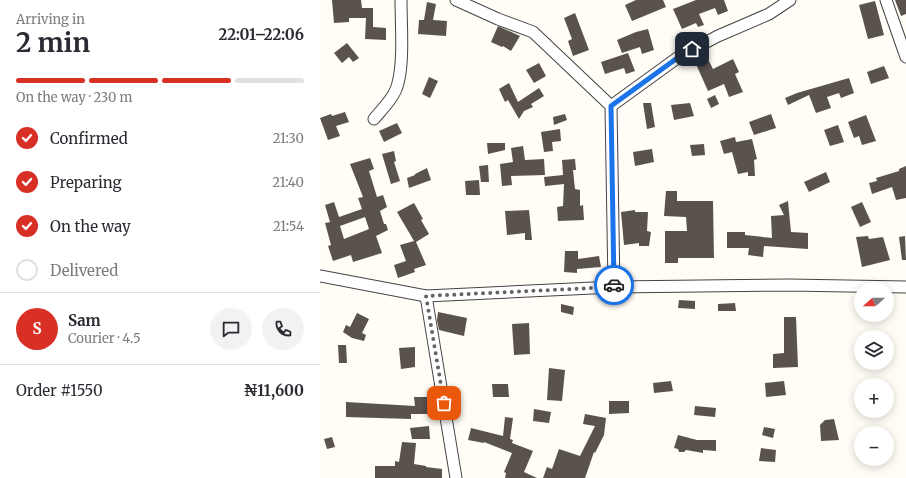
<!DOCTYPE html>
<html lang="en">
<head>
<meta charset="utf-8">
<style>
	:root { --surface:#fff; --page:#f2f2f3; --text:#2b2b33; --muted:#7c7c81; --line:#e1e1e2; --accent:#d93025 }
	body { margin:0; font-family:Merriweather,serif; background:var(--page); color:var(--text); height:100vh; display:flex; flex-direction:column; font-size:15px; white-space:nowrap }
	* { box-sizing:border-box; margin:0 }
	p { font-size:13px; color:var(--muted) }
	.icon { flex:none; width:22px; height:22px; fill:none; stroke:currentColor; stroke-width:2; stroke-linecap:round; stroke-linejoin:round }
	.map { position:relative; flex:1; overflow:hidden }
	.side { display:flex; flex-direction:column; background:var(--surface); width:320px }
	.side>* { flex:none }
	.needle { width:26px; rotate:249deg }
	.fabs { position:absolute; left:534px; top:282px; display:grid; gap:8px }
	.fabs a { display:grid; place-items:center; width:40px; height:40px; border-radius:50%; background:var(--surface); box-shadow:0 2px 10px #0003; font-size:20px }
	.pin { position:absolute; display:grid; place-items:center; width:34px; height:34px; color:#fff; margin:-17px; border-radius:8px; box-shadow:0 2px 6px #0006 }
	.courier { position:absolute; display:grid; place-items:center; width:40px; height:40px; margin:-20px; border:3px solid #1a73e8; border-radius:50%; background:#fff; color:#222; box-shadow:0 1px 5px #0007 }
	.headline em { font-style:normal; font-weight:700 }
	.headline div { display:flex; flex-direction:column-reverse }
	.headline { display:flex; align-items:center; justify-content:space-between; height:68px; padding:0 16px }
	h1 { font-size:26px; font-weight:700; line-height:30px }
	.bar { display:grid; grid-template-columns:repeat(4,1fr); gap:6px 4px; align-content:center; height:48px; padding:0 16px }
	.bar i { height:5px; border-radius:3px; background:var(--line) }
	.bar .active { background:var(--accent) }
	.bar p { grid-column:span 4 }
	.line { display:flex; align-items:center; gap:10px; padding:0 16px; border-top:1px solid var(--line) }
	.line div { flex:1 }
	.round { display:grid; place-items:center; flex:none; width:42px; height:42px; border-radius:21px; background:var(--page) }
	ol { padding:0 16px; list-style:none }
	li { display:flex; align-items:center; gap:12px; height:44px }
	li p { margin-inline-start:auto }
	li .icon { padding:4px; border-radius:50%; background:var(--accent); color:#fff; stroke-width:4 }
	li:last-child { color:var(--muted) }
	li i { width:22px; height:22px; border:2px solid var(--line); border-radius:50% }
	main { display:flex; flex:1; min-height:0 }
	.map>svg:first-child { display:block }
</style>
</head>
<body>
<main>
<section class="side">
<div class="headline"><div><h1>2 min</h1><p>Arriving in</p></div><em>22:01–22:06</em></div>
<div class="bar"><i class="active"></i><i class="active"></i><i class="active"></i><i></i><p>On the way · 230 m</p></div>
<ol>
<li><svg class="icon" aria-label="check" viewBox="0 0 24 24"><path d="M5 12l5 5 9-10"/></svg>Confirmed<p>21:30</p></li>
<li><svg class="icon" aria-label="check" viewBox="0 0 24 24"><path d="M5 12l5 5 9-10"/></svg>Preparing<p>21:40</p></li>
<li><svg class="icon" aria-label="check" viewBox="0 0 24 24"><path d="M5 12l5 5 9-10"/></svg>On the way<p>21:54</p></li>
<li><i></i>Delivered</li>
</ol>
<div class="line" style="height:72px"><b class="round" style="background:var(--accent);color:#fff">S</b><div><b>Sam</b><p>Courier · 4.5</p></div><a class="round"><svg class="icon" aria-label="chat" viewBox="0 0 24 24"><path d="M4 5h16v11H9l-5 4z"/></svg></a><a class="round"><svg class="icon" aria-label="phone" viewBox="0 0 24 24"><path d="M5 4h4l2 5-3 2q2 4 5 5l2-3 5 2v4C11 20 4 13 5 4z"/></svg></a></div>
<div class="line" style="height:52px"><div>Order #1550</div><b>₦11,600</b></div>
</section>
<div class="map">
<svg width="586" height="478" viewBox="0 0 586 478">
	<rect width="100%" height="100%" fill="#fffdf5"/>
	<g fill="#5a524d" fill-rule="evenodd">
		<path d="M 12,0 L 41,0 L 42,8 L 53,8 L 53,27 L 66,28 L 66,40 L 45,39 L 46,18 L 29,18 L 29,22 L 14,23 Z"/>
		<path d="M 316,0 L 343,0 L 346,7 L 312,21 L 305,5 Z"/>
		<path d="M 376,0 L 404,0 L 408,11 L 398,15 L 395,8 L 379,14 L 384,25 L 378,27 L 376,23 L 362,29 L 353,9 Z"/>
		<path d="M 575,0 L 586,0 L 586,14 L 581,16 Z"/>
		<path d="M 555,1 L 564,35 L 548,39 L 539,5 Z"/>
		<path d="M 107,2 L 116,4 L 113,20 L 127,21 L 126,36 L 98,34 L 99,20 L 104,20 Z"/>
		<path d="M 255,13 L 269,50 L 253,56 L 248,41 L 252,39 L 244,18 Z"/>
		<path d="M 178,26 L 200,36 L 191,51 L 183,46 L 182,47 L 171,42 Z"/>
		<path d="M 328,29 L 334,50 L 322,54 L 320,47 L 302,53 L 297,40 L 316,32 Z"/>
		<path d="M 27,43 L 39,58 L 33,62 L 29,57 L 22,63 L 14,53 Z"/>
		<path d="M 308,53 L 315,71 L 306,74 L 304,68 L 285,74 L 281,62 Z"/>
		<path d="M 387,57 L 393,69 L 413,59 L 419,72 L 415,74 L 423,92 L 409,97 L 404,84 L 388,91 L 375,62 Z"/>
		<path d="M 219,63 L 226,76 L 214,83 L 206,70 Z"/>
		<path d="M 564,66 L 569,78 L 551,84 L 547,72 Z"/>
		<path d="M 109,77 L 118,81 L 110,98 L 102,94 Z"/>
		<path d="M 529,78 L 534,93 L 521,98 L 519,93 L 507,97 L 511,108 L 496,113 L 489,95 L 468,105 L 465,98 L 477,93 Z"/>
		<path d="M 189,83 L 198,102 L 219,88 L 224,96 L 211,104 L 213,107 L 204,111 L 199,119 L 188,100 L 185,102 L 179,89 Z"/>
		<path d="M 395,95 L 399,104 L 391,108 L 387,99 Z"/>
		<path d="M 323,103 L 331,103 L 335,127 L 327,129 Z"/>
		<path d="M 370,103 L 374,116 L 354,120 L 351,105 Z"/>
		<path d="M 25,112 L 29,122 L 16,126 L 20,136 L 8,140 L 0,118 L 11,114 L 12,116 Z"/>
		<path d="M 245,114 L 247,120 L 234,125 L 233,117 Z"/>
		<path d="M 451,114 L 456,128 L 434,135 L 429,122 Z"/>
		<path d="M 546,115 L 556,141 L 542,145 L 539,136 L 534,138 L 528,122 Z"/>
		<path d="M 77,123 L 82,133 L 64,142 L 59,131 Z"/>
		<path d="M 518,125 L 524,142 L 510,146 L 504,130 Z"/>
		<path d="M 240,129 L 241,141 L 232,142 L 233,151 L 224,152 L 221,132 Z"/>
		<path d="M 415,137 L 416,142 L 432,139 L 437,159 L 434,160 L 435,176 L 428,176 L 428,172 L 418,174 L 412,152 L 404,154 L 400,141 Z"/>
		<path d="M 167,143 L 185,143 L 185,150 L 168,154 Z"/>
		<path d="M 384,144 L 385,155 L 372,156 L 370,145 Z"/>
		<path d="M 203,146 L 205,160 L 224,159 L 225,175 L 191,176 L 192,185 L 182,186 L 180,164 L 193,162 L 191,148 Z"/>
		<path d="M 332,149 L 334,162 L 315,166 L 313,152 Z"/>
		<path d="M 74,151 L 76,161 L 74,162 L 80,181 L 71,184 L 62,154 Z"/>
		<path d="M 50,158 L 54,169 L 49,171 L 57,197 L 63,195 L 67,207 L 60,211 L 64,224 L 66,224 L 68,230 L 56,236 L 62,253 L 33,262 L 31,255 L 13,261 L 8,246 L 11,245 L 5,223 L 10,222 L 5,205 L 14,202 L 19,217 L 42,209 L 38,198 L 43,197 L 30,164 ZM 45,217 L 49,229 L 24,239 L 20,226 Z"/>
		<path d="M 255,159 L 256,170 L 253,170 L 255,189 L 260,190 L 260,206 L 263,205 L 264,220 L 238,221 L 237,207 L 243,206 L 244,184 L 225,186 L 224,177 L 243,175 L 242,160 Z"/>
		<path d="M 168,165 L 169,182 L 161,182 L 159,166 Z"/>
		<path d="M 586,166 L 586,198 L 576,200 L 572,187 L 552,194 L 549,183 L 557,181 L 556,178 L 579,171 L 579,169 Z"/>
		<path d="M 107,168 L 111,180 L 89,188 L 87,178 L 95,175 L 95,174 Z"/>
		<path d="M 506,172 L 510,182 L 489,192 L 484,182 Z"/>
		<path d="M 159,180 L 160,195 L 146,195 L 145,181 Z"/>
		<path d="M 346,191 L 357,191 L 357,201 L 393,201 L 394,258 L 358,258 L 358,263 L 345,263 L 345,231 L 367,231 L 366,217 L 344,216 Z"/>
		<path d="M 468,201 L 471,232 L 488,233 L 488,249 L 444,246 L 443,257 L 428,255 L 429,248 L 407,248 L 407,232 L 425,232 L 425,235 L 452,238 L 451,216 L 464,215 L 459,205 Z"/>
		<path d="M 542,202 L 551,222 L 540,227 L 531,207 Z"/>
		<path d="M 94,203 L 103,219 L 101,220 L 109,234 L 96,242 L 106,265 L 94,269 L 95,272 L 78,278 L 74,265 L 86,261 L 80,245 L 94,241 L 77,212 Z"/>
		<path d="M 209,210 L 212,240 L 205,240 L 205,233 L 187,235 L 185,211 Z"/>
		<path d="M 315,210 L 315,212 L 328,212 L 327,231 L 331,232 L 329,246 L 319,246 L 319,243 L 304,245 L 301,212 Z"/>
		<path d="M 548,236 L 549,239 L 563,237 L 570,260 L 542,267 L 536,237 Z"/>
		<path d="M 585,236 L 586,260 L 582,260 L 579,237 Z"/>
		<path d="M 245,251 L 258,251 L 258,259 L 279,256 L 281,267 L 257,269 L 257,273 L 244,272 Z"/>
		<path d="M 359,300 L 375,301 L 375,309 L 358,308 Z"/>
		<path d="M 415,303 L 416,311 L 398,311 L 398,304 Z"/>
		<path d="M 241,304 L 254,307 L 253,315 L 241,312 Z"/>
		<path d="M 118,312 L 147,318 L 144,336 L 119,330 L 117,320 Z"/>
		<path d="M 37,313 L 49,319 L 42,333 L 46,335 L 44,341 L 32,338 L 23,332 L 26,325 L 30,327 Z"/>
		<path d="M 464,317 L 476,317 L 478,367 L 453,368 L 453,354 L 464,353 Z"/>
		<path d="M 209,323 L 210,354 L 194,355 L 192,324 Z"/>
		<path d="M 18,345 L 26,345 L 27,363 L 19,363 Z"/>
		<path d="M 95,347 L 95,367 L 81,369 L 79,348 Z"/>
		<path d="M 229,368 L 245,370 L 242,401 L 227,400 Z"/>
		<path d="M 351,381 L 353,391 L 334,393 L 333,383 Z"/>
		<path d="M 464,381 L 466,395 L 446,397 L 445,383 Z"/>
		<path d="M 172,384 L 188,384 L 189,397 L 173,397 Z"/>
		<path d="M 94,397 L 109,397 L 109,414 L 91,414 L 91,419 L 26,417 L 26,402 L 95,406 Z"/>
		<path d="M 289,401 L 309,401 L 309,413 L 289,414 Z"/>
		<path d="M 375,406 L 396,408 L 395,417 L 374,415 Z"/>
		<path d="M 214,409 L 231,412 L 229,423 L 213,421 Z"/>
		<path d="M 265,414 L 286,418 L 284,435 L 275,453 L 274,452 L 265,478 L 223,478 L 227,467 L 232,469 L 239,449 L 260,456 L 275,426 L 263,424 Z"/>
		<path d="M 185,417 L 193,418 L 190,439 L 193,440 L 192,443 L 213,451 L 204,472 L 217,478 L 185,478 L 186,473 L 184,472 L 192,453 L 164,442 L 164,443 L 148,440 L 151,428 L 183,436 Z"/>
		<path d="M 514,419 L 519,440 L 501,441 L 500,425 L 505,420 Z"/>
		<path d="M 109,426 L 110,439 L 92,439 L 90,428 Z"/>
		<path d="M 444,427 L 455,429 L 453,438 L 442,435 Z"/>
		<path d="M 358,435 L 377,440 L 396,440 L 396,451 L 383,450 L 383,453 L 366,450 L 364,452 L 359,452 L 358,449 L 354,448 Z"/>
		<path d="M 12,437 L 15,447 L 7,449 L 4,439 Z"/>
		<path d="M 82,442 L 96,443 L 94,464 L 106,466 L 106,467 L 122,469 L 122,478 L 55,478 L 55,466 L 75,466 L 75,461 L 79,462 Z"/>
		<path d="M 441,448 L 456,450 L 455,462 L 439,461 Z"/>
	</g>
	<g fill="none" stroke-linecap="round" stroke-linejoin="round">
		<g stroke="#444" stroke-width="13">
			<g id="minor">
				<path d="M 136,0 L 178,19 L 213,32 L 291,106 L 294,287"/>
				<path d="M 566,0 L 586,57"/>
				<path d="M 291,106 L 360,56 L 398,36 L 449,14 L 470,0"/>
				<path d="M 54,119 C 63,108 75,97 78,83 C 84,61 81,24 81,0"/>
				<path d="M 0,276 L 106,296 L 294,287 L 469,285 L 586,287"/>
				<path d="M 106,296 L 136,478"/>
			</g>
		</g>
		<use href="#minor" stroke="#fff" stroke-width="11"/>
	</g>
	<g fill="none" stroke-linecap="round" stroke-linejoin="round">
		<path stroke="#646461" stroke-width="4" stroke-dasharray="0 7.2" d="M 124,403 L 106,296 L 294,287 L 294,285"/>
		<path stroke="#1a73e8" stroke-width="5" d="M 294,285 L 291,106 L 360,56 L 372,49"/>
	</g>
</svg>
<div class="fabs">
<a><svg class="needle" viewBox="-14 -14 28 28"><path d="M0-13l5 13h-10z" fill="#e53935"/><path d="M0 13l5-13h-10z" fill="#7c7c81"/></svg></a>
<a><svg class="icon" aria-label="layers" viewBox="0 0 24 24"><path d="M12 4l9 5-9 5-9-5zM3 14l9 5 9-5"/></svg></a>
<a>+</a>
<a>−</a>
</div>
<div class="pin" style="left:124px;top:403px;background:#ea580c"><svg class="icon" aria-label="bag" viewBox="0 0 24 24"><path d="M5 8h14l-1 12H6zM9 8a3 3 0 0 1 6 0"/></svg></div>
<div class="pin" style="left:372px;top:49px;background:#1f2937"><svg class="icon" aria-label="home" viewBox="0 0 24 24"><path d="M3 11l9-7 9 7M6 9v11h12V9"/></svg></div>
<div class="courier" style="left:294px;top:285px"><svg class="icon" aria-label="car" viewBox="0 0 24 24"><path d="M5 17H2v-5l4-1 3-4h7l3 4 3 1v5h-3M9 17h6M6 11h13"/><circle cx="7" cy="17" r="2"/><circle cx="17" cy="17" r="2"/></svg></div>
</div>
</main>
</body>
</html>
